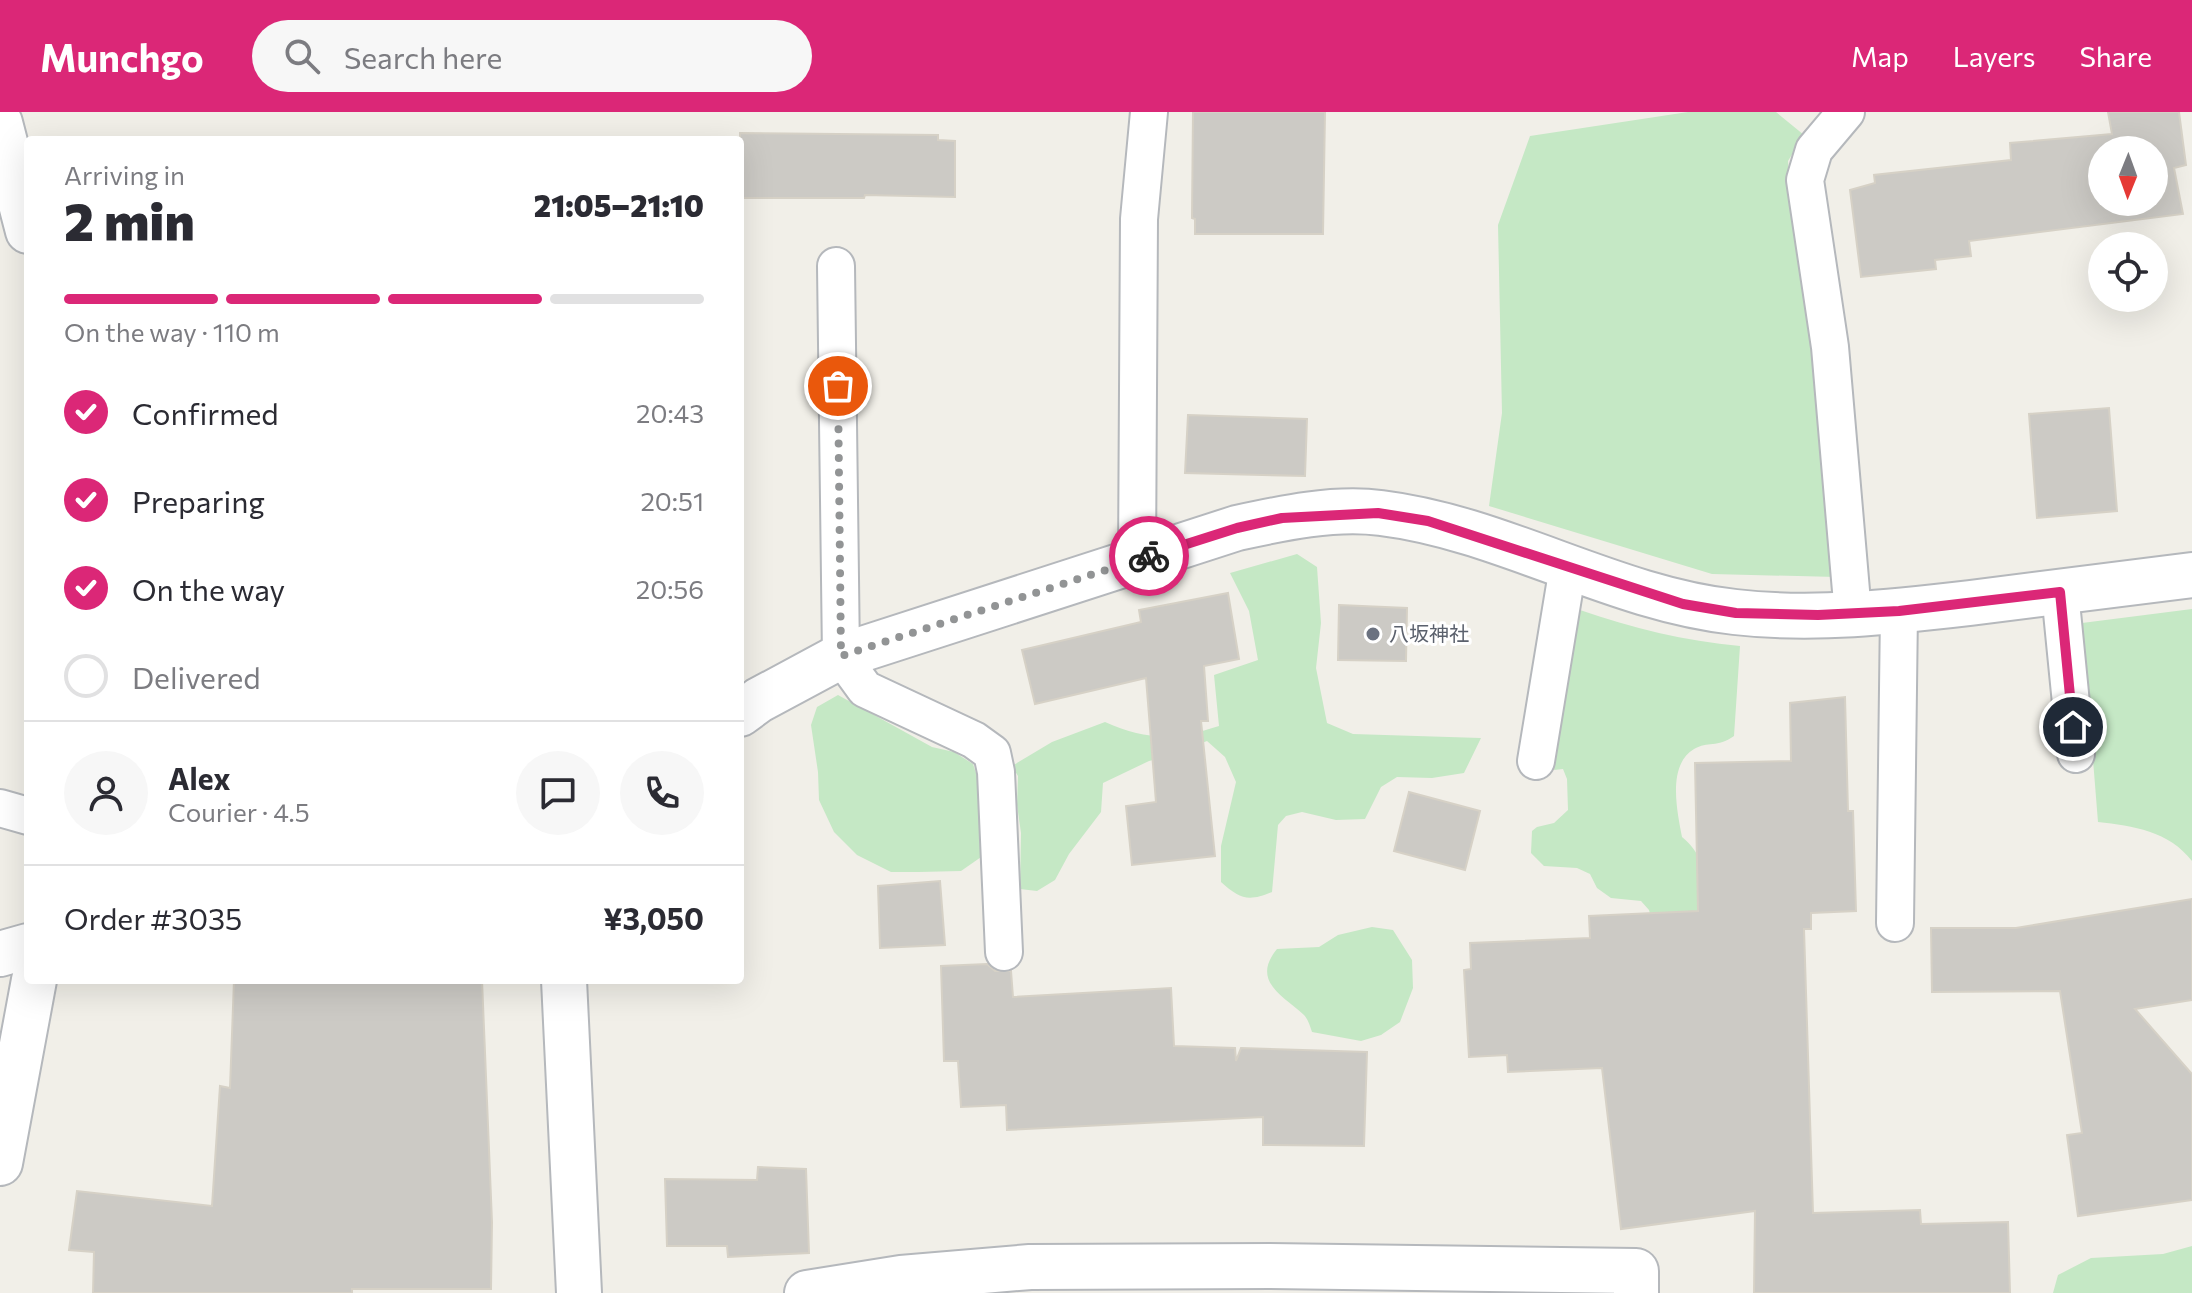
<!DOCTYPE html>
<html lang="en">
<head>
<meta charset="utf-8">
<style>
	:root { --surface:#fff; --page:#f7f7f7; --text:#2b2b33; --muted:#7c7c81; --line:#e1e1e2; --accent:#db2777 }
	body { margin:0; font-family:Commissioner,"Noto Sans JP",sans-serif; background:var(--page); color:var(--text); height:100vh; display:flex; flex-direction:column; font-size:30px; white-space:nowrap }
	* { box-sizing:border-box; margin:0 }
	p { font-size:26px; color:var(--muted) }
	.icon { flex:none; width:44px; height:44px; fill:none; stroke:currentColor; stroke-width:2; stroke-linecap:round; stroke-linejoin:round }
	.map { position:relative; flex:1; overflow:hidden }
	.side { position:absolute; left:24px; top:24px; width:720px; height:848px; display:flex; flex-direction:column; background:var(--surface); border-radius:8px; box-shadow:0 8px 32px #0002 }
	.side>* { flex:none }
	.needle { width:52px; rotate:181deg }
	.tools { position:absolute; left:2088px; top:24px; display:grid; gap:16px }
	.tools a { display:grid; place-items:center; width:80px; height:80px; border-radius:50%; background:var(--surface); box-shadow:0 8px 32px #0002; font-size:40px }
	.pin { position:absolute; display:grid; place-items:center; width:68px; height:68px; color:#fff; margin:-34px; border:4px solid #fff; border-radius:50%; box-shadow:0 2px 8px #0007 }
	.courier { position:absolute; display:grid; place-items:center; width:80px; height:80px; margin:-40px; border:6px solid #db2777; border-radius:50%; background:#fff; color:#222; box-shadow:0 2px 10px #0007 }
	.summary em { font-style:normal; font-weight:800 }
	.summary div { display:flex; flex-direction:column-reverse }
	.summary { display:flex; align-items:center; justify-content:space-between; height:136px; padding:0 40px }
	h1 { font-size:52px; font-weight:800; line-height:60px }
	.bar { display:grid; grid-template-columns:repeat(4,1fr); gap:12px 8px; align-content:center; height:96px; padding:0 40px }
	.bar i { height:10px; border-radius:6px; background:var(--line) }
	.bar .current { background:var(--accent) }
	.bar p { grid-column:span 4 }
	.line { display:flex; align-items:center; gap:20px; padding:0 40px; border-top:2px solid var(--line) }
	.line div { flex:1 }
	.round { display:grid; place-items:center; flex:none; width:84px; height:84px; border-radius:42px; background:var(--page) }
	ol { padding:0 40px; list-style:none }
	li { display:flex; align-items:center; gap:24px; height:88px }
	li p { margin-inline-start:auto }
	li .icon { padding:8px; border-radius:50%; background:var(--accent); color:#fff; stroke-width:4 }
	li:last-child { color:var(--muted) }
	li i { width:44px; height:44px; border:4px solid var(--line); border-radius:50% }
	header { display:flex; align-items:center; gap:48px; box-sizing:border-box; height:112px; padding:0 40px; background:var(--accent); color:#fff }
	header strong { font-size:38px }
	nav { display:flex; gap:44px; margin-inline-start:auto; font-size:28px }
	.search { width:560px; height:72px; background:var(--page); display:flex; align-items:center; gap:20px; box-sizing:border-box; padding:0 28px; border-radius:44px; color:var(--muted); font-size:30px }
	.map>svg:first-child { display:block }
</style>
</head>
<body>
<header>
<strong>Munchgo</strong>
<div class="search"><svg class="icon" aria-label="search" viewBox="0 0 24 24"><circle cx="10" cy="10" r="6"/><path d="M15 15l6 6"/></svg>Search here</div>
<nav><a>Map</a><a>Layers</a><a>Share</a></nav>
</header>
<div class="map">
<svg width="2192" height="1181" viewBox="0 0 2192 1181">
	<rect width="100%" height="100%" fill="#f1efe8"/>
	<g fill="#c5e8c5">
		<path d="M 1688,0 L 1776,0 L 1804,23 L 1788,49 L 1792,97 L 1815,241 L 1837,465 L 1712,462 L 1489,394 L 1502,301 L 1498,113 L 1530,24 Z"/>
		<path d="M 1297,442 L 1317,455 L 1321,511 L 1316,556 L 1327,611 L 1353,622 L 1481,626 L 1464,661 L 1432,666 L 1397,665 L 1381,675 L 1365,707 L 1336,708 L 1302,700 L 1286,704 L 1278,713 L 1272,780 C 1248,790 1240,787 1221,770 L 1221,734 L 1236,670 L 1225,645 L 1207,629 L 1170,644 L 1149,649 L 1103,671 L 1101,700 L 1069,742 L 1055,768 L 1037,779 L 1020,777 L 1021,721 L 1017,693 L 1018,664 L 1012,654 L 1052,630 L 1105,610 C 1148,629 1176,628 1219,614 L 1214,563 L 1258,548 L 1249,499 L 1230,461 Z"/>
		<path d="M 2192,497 L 2192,749 C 2169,719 2133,714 2098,710 L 2082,511 Z"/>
		<path d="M 1580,498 C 1632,516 1685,529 1740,534 L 1734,624 C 1717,636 1708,629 1694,637 C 1667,653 1677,699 1682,725 C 1710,749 1702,767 1702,801 L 1652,809 L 1649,798 L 1641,789 L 1611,786 L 1597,776 L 1590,762 L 1577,756 L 1544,754 L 1531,741 L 1532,719 L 1537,715 L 1554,711 L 1568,698 L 1567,667 L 1563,657 L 1554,658 Z"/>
		<path d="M 838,583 L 932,635 L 954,640 L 973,652 L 982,679 L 984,743 L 961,759 L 919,760 L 891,760 L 857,743 L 834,720 L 819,688 L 818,660 L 811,613 L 817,595 Z"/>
		<path d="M 1372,815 L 1393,818 L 1412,848 L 1413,876 L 1400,910 L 1381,923 L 1361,929 L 1312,920 C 1310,914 1308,907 1304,903 C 1282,883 1251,869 1277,837 L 1319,835 L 1338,823 Z"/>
		<path d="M 2192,1134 L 2192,1181 L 2053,1181 L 2058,1163 L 2091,1146 L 2163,1142 Z"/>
	</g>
	<g fill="#cccac5" stroke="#d6d1c6" stroke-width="2" fill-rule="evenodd">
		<path d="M 1193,0 L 1325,0 L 1323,122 L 1195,122 L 1195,107 L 1192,106 Z"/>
		<path d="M 2108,0 L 2179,0 L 2186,53 L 2174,56 L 2183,102 L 1969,129 L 1971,144 L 1935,148 L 1936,157 L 1861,165 L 1850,78 L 1875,71 L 1874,63 L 2011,48 L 2010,31 L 2112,22 ZM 2102,38 L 2154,38 L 2154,90 L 2102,90 Z"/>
		<path d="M 740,21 L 938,23 L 938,28 L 955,29 L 955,85 L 865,83 L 864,86 L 740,86 Z"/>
		<path d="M 2109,296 L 2117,399 L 2037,406 L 2029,302 Z"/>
		<path d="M 1188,303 L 1307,307 L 1305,364 L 1185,361 Z"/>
		<path d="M 1228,481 L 1239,547 L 1204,554 L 1208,609 L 1201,609 L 1215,744 L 1132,753 L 1126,694 L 1156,690 L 1146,566 L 1035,592 L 1022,538 L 1141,510 L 1139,498 Z"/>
		<path d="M 1339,493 L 1407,496 L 1406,549 L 1338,548 Z"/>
		<path d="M 1845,585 L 1848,699 L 1853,699 L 1856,799 L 1811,801 L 1811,817 L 1804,817 L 1813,1101 L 1920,1098 L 1921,1112 L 2008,1110 L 2010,1181 L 1754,1181 L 1755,1099 L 1621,1117 L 1602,956 L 1508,960 L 1507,943 L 1469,945 L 1464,858 L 1471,857 L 1470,831 L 1590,826 L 1589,804 L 1698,799 L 1695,651 L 1791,649 L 1790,591 Z"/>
		<path d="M 1409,680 L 1480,699 L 1465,758 L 1394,739 Z"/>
		<path d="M 940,769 L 945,833 L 880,836 L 878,774 Z"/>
		<path d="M 2192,787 L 2192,888 L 2135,897 L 2192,962 L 2192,1088 L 2078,1104 L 2067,1023 L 2082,1021 L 2060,879 L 1932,880 L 1931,816 L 2016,816 Z"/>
		<path d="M 987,852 L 995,859 L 1011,859 L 1013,885 L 1171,876 L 1174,934 L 1235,936 L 1236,949 L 1241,936 L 1367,940 L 1364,1034 L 1263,1033 L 1263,1005 L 1007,1018 L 1006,993 L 961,995 L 958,949 L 944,949 L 941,854 Z"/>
		<path d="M 234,868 L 482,868 L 492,1110 L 491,1177 L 352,1177 L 352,1181 L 93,1181 L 94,1140 L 69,1138 L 77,1079 L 212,1094 L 220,974 L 230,976 Z"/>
		<path d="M 758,1055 L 806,1057 L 809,1141 L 728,1145 L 727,1134 L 667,1134 L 665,1067 L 757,1068 Z"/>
	</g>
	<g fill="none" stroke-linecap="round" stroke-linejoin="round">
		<g stroke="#b5b8bc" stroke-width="40">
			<g id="service">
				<path d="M 1846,0 L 1814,38 L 1805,68 L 1830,235 L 1853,502"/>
				<path d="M 836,154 L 841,544 L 865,577 L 974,628 L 992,641 L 996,660 L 1004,840"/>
				<path d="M 1137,448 L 1139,107 L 1149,0"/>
				<path d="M 2060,480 L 2076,642"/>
				<path d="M 1536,649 L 1568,455"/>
				<path d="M 0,696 L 28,704"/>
				<path d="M 1895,811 L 1899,499"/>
			</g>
		</g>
		<g stroke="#b5b8bc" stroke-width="48">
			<g id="minor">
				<path d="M 0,842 L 28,834"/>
				<path d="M 564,868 L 579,1181"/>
				<path d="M 807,1181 L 901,1166 L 1030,1155 L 1270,1154 L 1636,1159 L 1636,1181"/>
			</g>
		</g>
		<g stroke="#b5b8bc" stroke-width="48">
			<g id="tertiary">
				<path d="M 0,11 L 28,119"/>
				<path d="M 740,602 L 759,588 L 841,544 L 1237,416 C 1283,406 1334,395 1381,401 C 1503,416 1613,487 1735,500 C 1813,509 1893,500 1970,491 C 2044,482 2118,473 2192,463"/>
				<path d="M 0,1051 L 34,868"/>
			</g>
		</g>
		<use href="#service" stroke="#fff" stroke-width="36"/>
		<use href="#minor" stroke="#fff" stroke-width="44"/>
		<use href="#tertiary" stroke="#fff" stroke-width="44"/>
	</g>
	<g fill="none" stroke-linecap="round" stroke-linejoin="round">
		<path stroke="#929495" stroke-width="8" stroke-dasharray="0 14.4" d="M 838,274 L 841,544 L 1149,444"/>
		<path stroke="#db2777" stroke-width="10" d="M 1149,444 L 1237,416 L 1282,406 L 1378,401 L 1428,409 L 1683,492 L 1736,501 L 1818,503 L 1899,499 L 2060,480 L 2073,615"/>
	</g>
	<circle fill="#6b7280" stroke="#fff" stroke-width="3" cx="1373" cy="522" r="8"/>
	<g text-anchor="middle" stroke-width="6" stroke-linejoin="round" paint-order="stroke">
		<g font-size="20" fill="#5b616d" stroke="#fff" text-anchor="start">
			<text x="1389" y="529">八坂神社</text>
		</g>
	</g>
</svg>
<div class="tools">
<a><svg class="needle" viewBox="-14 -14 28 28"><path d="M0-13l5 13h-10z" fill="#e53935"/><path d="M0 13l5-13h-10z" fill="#7c7c81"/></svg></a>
<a><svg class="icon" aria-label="locate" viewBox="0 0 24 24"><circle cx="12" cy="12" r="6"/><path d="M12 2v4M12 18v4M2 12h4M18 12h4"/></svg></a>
</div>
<div class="pin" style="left:838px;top:274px;background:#ea580c"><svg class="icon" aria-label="bag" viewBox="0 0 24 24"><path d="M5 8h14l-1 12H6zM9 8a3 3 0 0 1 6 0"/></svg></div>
<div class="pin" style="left:2073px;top:615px;background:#1f2937"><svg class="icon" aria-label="home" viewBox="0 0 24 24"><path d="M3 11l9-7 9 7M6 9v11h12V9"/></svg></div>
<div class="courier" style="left:1149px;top:444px"><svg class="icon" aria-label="bike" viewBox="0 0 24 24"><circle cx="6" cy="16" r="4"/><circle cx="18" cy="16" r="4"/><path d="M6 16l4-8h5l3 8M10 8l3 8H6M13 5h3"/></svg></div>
<section class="side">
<div class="summary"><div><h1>2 min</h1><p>Arriving in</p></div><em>21:05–21:10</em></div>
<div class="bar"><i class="current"></i><i class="current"></i><i class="current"></i><i></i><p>On the way · 110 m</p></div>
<ol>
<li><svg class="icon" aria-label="check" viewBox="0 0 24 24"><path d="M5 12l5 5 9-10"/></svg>Confirmed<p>20:43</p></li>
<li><svg class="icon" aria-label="check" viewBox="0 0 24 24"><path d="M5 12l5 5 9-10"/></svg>Preparing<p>20:51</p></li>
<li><svg class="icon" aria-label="check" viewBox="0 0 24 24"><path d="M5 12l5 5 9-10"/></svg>On the way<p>20:56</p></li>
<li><i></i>Delivered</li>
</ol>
<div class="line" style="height:144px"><a class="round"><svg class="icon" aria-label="person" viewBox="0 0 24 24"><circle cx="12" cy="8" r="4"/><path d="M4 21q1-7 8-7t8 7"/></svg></a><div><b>Alex</b><p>Courier · 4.5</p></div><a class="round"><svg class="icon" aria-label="chat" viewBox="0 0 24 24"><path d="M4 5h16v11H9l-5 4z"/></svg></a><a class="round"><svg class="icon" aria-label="phone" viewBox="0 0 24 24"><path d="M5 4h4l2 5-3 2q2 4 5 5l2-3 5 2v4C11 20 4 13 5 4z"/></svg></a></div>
<div class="line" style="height:104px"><div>Order #3035</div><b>¥3,050</b></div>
</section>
</div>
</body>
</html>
